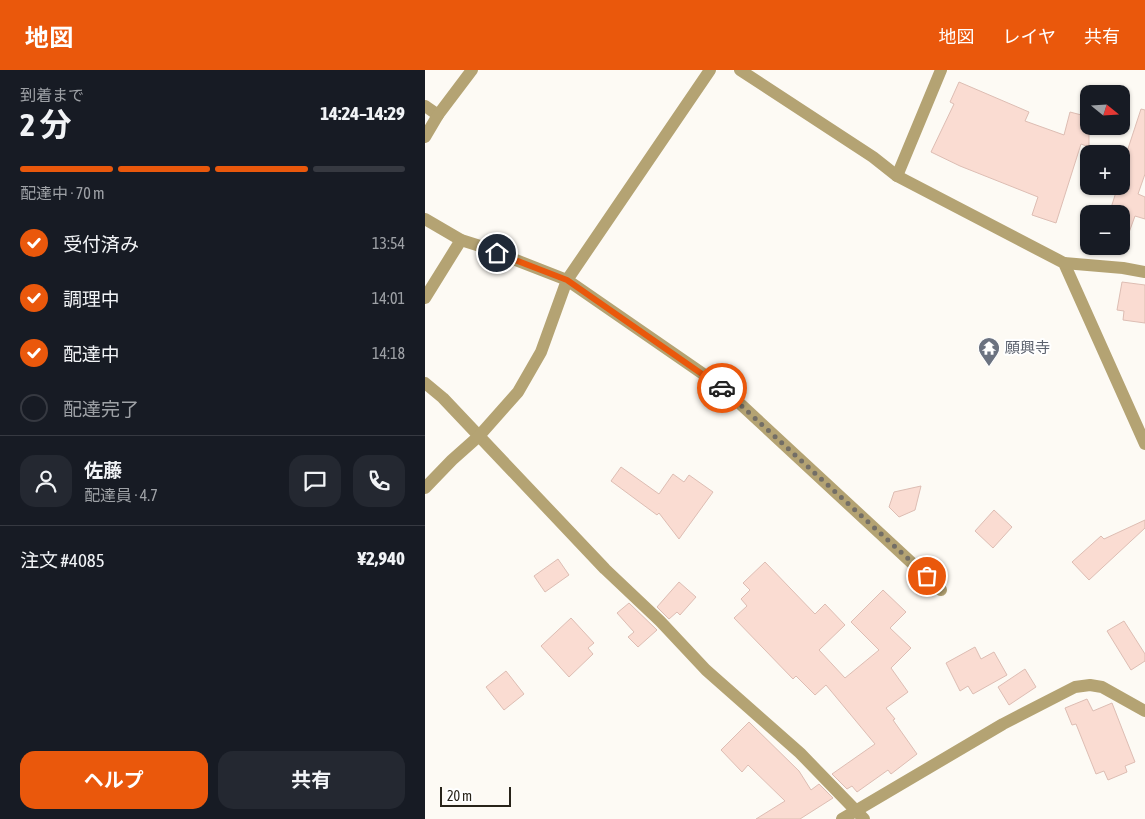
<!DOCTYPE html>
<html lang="ja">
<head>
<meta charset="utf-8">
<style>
	:root { --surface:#171b24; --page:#242831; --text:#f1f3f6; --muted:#9ea1a6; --line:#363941; --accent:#ea580c }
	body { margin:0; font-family:"Asap Condensed","Noto Sans JP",sans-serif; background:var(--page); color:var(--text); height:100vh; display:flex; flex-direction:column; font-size:19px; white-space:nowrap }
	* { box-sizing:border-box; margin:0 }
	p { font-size:16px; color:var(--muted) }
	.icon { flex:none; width:28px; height:28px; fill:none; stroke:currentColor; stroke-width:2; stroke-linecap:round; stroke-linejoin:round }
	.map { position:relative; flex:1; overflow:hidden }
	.sheet { display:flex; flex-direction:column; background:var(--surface); width:425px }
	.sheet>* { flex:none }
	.needle { width:32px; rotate:108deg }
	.fabs { position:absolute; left:655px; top:15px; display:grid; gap:10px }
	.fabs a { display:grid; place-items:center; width:50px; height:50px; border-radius:10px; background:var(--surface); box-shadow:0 1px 4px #0004; font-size:25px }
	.scale { position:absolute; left:15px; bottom:12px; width:71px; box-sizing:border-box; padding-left:5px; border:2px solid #282319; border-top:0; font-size:14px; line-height:18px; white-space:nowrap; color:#282319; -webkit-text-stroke:4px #fff; paint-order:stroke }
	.pin { position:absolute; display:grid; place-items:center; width:42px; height:42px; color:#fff; margin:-21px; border:2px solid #fff; border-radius:50%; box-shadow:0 1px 5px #0007 }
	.courier { position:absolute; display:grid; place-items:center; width:50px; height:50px; margin:-25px; border:4px solid #ea580c; border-radius:50%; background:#fff; color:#222; box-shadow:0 1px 6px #0007 }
	.overview em { font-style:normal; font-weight:700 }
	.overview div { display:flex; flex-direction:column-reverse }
	.overview { display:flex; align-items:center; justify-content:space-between; height:85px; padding:0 20px }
	h1 { font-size:32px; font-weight:700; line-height:38px }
	.bar { display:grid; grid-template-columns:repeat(4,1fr); gap:8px 5px; align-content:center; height:60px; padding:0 20px }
	.bar i { height:6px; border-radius:4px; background:var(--line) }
	.bar .active { background:var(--accent) }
	.bar p { grid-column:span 4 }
	.line { display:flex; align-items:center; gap:12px; padding:0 20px; border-top:1px solid var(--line) }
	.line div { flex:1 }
	.round { display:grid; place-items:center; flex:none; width:52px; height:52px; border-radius:15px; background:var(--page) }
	ol { padding:0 20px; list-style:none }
	li { display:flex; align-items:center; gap:15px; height:55px }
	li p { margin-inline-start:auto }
	li .icon { padding:5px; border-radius:50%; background:var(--accent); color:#fff; stroke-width:4 }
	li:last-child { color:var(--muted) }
	li i { width:28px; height:28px; border:2px solid var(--line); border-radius:50% }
	.cta { display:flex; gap:10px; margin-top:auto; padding:10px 20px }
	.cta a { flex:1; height:58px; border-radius:15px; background:var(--accent); color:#fff; font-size:20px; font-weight:700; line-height:58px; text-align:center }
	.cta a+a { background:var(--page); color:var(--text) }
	header { display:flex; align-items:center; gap:30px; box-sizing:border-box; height:70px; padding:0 25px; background:var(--accent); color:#fff }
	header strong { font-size:24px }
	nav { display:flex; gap:28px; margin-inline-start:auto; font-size:18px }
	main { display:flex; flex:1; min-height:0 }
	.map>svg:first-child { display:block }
</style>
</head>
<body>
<header>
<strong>地図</strong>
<nav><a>地図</a><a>レイヤ</a><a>共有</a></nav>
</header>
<main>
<section class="sheet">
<div class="overview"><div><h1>2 分</h1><p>到着まで</p></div><em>14:24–14:29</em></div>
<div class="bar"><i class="active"></i><i class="active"></i><i class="active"></i><i></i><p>配達中 · 70 m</p></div>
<ol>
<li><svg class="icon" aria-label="check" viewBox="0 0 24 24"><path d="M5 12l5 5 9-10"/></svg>受付済み<p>13:54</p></li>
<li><svg class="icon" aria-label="check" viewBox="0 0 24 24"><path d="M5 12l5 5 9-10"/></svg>調理中<p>14:01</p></li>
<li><svg class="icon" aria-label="check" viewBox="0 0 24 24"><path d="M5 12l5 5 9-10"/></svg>配達中<p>14:18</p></li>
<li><i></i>配達完了</li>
</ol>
<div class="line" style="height:90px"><a class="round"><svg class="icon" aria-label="person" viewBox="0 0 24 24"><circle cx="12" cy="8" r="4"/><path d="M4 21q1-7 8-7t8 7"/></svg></a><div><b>佐藤</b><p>配達員 · 4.7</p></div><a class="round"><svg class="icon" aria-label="chat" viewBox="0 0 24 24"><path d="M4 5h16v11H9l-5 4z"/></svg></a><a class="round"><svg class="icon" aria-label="phone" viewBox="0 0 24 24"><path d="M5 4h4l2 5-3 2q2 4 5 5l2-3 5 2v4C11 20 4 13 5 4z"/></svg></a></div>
<div class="line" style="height:65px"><div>注文 #4085</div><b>¥2,940</b></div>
<div class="cta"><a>ヘルプ</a><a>共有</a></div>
</section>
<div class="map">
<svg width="720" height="749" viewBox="0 0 720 749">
	<rect width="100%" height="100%" fill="#fdfaf4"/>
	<g fill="#fadcd2" stroke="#ddbdb3">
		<path d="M 534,12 L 604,42 L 600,51 L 639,65 L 645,42 L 664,47 L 664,77 L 656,74 L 631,153 L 607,145 L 613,127 L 535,96 L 506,82 L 529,34 L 525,32 Z"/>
		<path d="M 716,39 L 720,40 L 720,104 L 713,124 L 720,127 L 720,149 L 710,146 L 698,179 L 689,176 L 696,176 L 696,144 L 684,144 L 693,116 L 696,116 L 696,100 Z"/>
		<path d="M 697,212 L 720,215 L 720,253 L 698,250 L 699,241 L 692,240 Z"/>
		<path d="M 196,397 L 234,424 L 248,404 L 259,412 L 264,405 L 288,422 L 254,469 L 234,443 L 232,445 L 186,411 Z"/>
		<path d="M 496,416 L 490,440 L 474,447 L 464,437 L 469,422 Z"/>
		<path d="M 569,440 L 587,457 L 568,478 L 550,461 Z"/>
		<path d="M 720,450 L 720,458 L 664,510 L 647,492 L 676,466 L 679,469 Z"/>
		<path d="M 133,489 L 144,505 L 120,522 L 109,506 Z"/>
		<path d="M 340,492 L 390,544 L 400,534 L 420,555 L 394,580 L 420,608 L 454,580 L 426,552 L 458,520 L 481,542 L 465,558 L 486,578 L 466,598 L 483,622 L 461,638 L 470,649 L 468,650 L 492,684 L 466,704 L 463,700 L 432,722 L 427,716 L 422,719 L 407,704 L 450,674 L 401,615 L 390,625 L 371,606 L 368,609 L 309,548 L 322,536 L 316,529 L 325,520 L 318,513 Z"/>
		<path d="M 254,512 L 271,527 L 255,545 L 252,542 L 244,549 L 232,537 Z"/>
		<path d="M 204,533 L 232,560 L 213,577 L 203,567 L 209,562 L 192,543 Z"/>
		<path d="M 146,548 L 169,573 L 163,578 L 168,584 L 144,607 L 116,576 Z"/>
		<path d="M 699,551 L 720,584 L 720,591 L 706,600 L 682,561 Z"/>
		<path d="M 550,577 L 556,589 L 569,582 L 582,605 L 548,624 L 543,616 L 535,621 L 521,593 Z"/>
		<path d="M 600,599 L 611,617 L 584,635 L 573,617 Z"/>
		<path d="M 81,601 L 99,624 L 79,640 L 61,617 Z"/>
		<path d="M 662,629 L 668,641 L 687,633 L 710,692 L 700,696 L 702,702 L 683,710 L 679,701 L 671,704 L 651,654 L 647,655 L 640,638 Z"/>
		<path d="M 324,652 L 374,701 L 386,720 L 394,714 L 408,728 L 375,749 L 331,749 L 360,731 L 323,695 L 317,702 L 296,680 Z"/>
	</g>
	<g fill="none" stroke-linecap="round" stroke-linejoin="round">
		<g stroke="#b4a373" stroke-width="12">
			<path d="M 0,36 L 13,45"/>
			<path d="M 142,210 L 297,317 L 516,520"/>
		</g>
		<g stroke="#b4a373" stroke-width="12">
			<path d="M 315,0 L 448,87 L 472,106 L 639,193 L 720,374"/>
			<path d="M 0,67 L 13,45 L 47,0"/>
			<path d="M 472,106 L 516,0"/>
			<path d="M 0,149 L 36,170 L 55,176 L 142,210"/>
			<path d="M 639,193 L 698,198 L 720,202"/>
			<path d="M 0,228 L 36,170"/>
			<path d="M 0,313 L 18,328 L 180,499 L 235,551 L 281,600 L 375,683 L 439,749"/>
			<path d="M 0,418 L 27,390 L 54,366 L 93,322 L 116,282 L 142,210 L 285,0"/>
			<path d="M 417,749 L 578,654 L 650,617 L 665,615 L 677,617 L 720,641"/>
		</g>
	</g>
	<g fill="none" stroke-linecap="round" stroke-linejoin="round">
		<path stroke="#736e66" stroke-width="5" stroke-dasharray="0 9" d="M 297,318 L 502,506"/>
		<path stroke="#ea580c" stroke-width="6" d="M 72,183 L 142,210 L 297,318"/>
	</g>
	<defs>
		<g id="temple-pin" transform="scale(1.125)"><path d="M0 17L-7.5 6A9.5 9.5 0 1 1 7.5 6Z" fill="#6b7280" stroke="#fff"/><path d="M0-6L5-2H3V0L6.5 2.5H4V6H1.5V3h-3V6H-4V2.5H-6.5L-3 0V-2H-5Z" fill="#fff"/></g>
	</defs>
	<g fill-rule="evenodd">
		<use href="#temple-pin" x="564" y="278"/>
	</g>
	<g text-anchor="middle" stroke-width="4" stroke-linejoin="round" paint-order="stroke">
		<g font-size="15" fill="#5b616d" stroke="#fff" text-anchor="start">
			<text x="580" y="283">願興寺</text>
		</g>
	</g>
</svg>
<div class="fabs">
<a><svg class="needle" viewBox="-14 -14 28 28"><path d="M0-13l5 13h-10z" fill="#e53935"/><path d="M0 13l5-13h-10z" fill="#9ea1a6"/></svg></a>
<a>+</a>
<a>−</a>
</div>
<div class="scale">20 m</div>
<div class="pin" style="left:502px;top:506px;background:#ea580c"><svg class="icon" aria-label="bag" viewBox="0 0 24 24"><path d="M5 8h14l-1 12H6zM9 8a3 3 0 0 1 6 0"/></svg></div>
<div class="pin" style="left:72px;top:183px;background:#1f2937"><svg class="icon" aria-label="home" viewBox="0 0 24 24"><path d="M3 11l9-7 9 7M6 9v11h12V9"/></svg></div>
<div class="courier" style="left:297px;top:318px"><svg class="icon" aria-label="car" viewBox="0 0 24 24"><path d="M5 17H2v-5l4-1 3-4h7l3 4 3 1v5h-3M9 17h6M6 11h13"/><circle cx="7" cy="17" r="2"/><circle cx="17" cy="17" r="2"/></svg></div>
</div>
</main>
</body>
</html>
